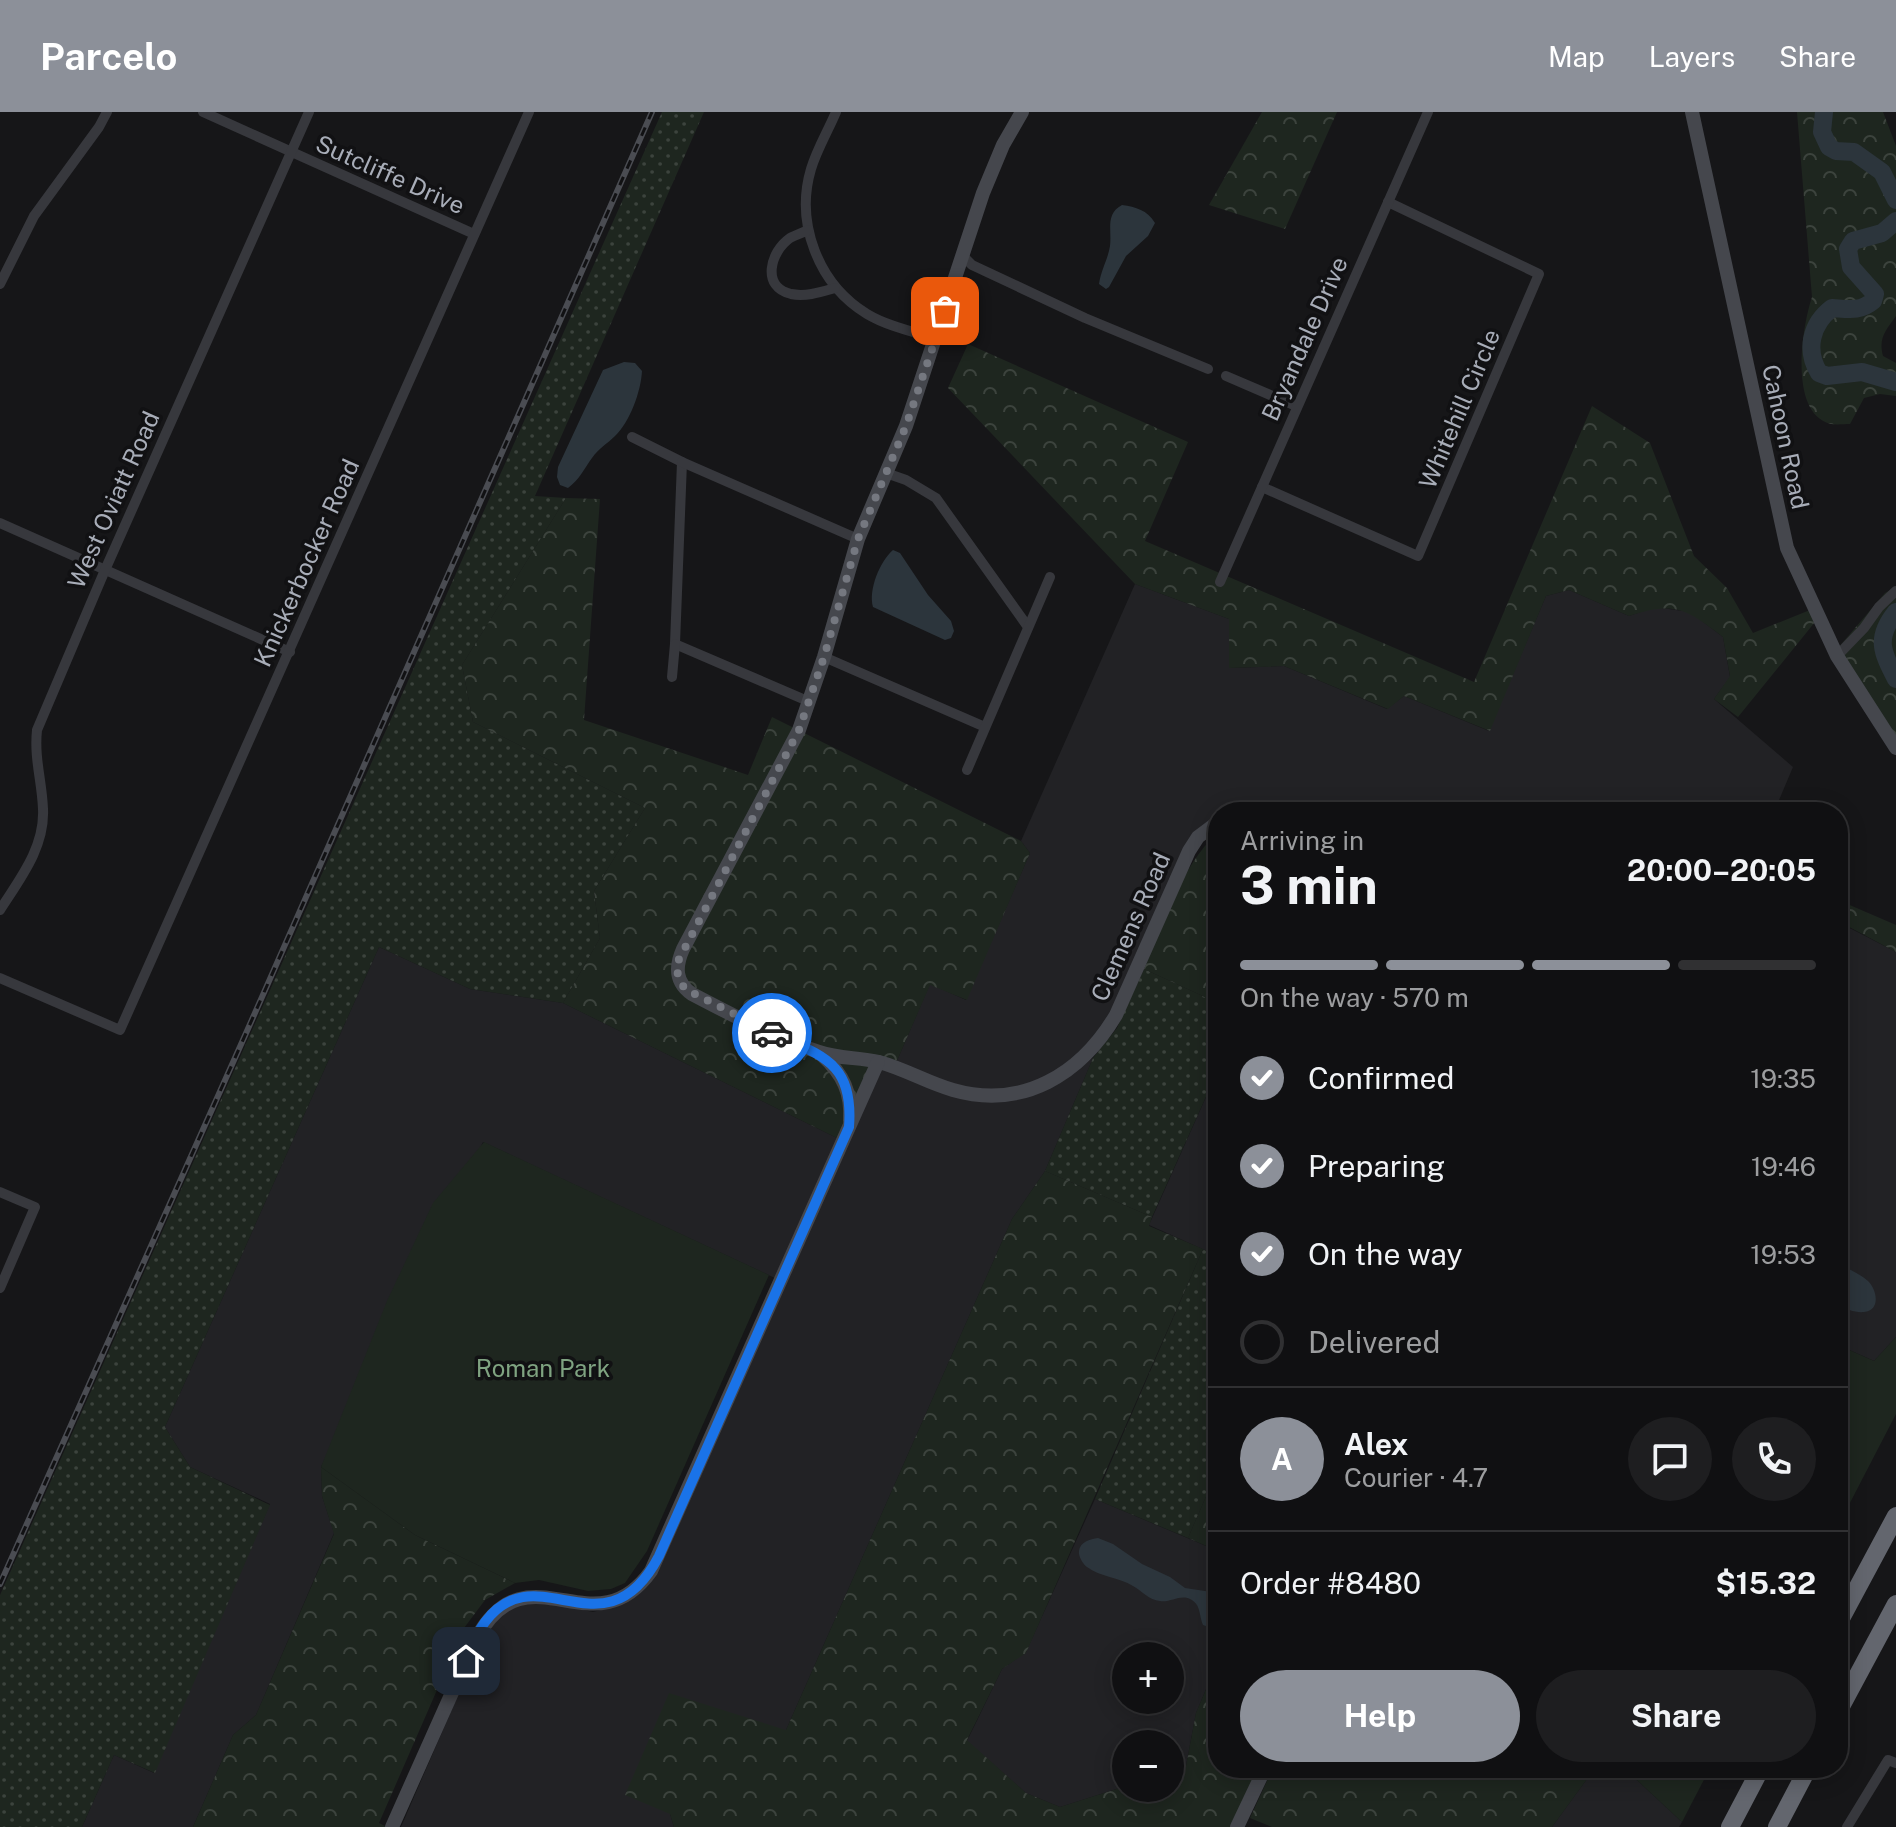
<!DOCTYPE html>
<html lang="en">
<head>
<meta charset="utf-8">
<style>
	:root { --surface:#101012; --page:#1e1e20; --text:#f1f3f6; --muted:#9c9d9f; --line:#303032; --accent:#8c9099 }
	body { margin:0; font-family:"Public Sans",sans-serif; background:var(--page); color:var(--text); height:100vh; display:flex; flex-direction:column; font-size:30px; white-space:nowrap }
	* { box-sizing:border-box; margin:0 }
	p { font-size:26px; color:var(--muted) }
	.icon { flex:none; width:44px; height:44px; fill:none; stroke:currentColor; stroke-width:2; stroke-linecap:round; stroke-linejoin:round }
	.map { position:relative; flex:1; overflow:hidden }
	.details { position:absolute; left:1208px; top:690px; width:640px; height:976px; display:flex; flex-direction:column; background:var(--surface); border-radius:32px; box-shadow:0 4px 20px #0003,0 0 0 2px var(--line) }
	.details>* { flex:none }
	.buttons { position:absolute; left:1112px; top:1530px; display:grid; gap:16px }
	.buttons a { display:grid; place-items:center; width:72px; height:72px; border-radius:50%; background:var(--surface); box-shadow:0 4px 20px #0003,0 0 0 2px var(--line); font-size:40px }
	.pin { position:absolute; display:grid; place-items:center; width:68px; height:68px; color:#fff; margin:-34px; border-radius:16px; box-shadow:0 4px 12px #0006 }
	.courier { position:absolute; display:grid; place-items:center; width:80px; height:80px; margin:-40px; border:6px solid #1a73e8; border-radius:50%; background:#fff; color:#222; box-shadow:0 2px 10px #0007 }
	.overview em { font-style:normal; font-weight:700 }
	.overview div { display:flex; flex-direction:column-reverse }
	.overview { display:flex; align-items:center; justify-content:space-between; height:136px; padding:0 32px }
	h1 { font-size:52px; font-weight:700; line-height:60px }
	.bar { display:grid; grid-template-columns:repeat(4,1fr); gap:12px 8px; align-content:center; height:96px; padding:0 32px }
	.bar i { height:10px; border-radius:6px; background:var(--line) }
	.bar .current { background:var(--accent) }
	.bar p { grid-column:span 4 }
	.line { display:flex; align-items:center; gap:20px; padding:0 32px; border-top:2px solid var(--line) }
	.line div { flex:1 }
	.round { display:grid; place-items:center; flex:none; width:84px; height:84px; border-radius:42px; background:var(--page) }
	ol { padding:0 32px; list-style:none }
	li { display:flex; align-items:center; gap:24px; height:88px }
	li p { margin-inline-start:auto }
	li .icon { padding:8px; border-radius:50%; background:var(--accent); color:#fff; stroke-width:4 }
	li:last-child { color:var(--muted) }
	li i { width:44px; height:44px; border:4px solid var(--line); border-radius:50% }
	.action { display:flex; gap:16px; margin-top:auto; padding:16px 32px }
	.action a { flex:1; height:92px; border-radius:48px; background:var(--accent); color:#fff; font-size:32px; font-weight:700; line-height:92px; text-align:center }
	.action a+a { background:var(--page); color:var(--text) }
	header { display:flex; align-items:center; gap:48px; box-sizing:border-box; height:112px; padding:0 40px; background:var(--accent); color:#fff }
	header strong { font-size:38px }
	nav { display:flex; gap:44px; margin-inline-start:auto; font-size:28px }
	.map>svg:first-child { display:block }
</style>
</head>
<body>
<header>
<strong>Parcelo</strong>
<nav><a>Map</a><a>Layers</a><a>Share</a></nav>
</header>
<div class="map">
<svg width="1896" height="1715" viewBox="0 0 1896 1715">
	<defs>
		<pattern id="grass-dots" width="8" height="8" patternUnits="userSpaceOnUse" patternTransform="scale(2)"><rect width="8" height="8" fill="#1e261f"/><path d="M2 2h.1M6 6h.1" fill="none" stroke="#3c433d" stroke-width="1.8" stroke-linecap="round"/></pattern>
		<pattern id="forest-crowns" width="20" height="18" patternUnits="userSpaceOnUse" patternTransform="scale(2)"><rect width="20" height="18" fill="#1e261f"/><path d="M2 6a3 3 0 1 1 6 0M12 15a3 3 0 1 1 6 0" fill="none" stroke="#3c433d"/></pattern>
	</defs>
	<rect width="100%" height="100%" fill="#161618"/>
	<g fill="#222225" fill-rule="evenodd">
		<path d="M 1135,472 L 1229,507 L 1230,556 L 1284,554 L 1387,597 L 1404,584 L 1489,619 L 1546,484 L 1569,478 L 1629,504 L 1655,495 L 1690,500 L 1723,525 L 1730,565 L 1714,587 L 1793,655 L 1774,700 L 1264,700 L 1253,698 L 1218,700 L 1218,706 L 1196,721 L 1109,907 L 1095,928 L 1048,965 L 1019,975 L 993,978 L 963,976 L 896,951 L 930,872 L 966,888 L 1030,741 L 1021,729 Z"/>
		<path d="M 1838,810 L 1896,840 L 1896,1225 L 1874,1249 L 1838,1233 Z"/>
		<path d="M 379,835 L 470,877 L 563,891 L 839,1027 L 777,1167 L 483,1030 L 321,1355 L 322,1384 L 334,1421 L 256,1603 L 233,1623 L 193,1715 L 82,1715 L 114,1643 L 154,1661 L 270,1392 L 190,1355 L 165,1315 Z"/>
		<path d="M 1093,946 L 1045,1059 L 1012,1107 L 786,1618 L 670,1702 L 674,1715 L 401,1715 L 472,1551 L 490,1516 L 507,1499 L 529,1490 L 554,1492 L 593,1500 L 616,1494 L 636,1484 L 880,956 L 955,985 L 1064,968 Z"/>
		<path d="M 1218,958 L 1218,1144 L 1149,1113 Z"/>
		<path d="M 1095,1387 L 1218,1439 L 1218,1549 L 1196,1601 L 1186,1654 L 1170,1659 L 1170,1632 L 1126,1632 L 1126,1674 L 1060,1695 L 1026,1681 L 967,1629 L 1002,1557 L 1026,1540 ZM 1126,1544 L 1170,1544 L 1170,1588 L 1126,1588 Z"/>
		<path d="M 1595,1656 L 1624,1656 L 1682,1710 L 1679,1715 L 1552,1715 Z"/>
	</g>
	<g fill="url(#grass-dots)">
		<path d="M 662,0 L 704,0 L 535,384 L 566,386 L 462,553 L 473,610 L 645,696 L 594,779 L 600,826 L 563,891 L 470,877 L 379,835 L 165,1315 L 190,1355 L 270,1393 L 155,1661 L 114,1643 L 82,1715 L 0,1715 L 0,1483 Z"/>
		<path d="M 1144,857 L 1218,891 L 1218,958 L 1152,1105 L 1045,1059 L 1093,946 L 1117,916 Z"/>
		<path d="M 1203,1137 L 1218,1144 L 1218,1357 L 1188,1426 L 1095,1387 Z"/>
	</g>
	<g fill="url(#forest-crowns)">
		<path d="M 1262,0 L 1337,0 L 1285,117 L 1209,93 Z"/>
		<path d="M 1797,0 L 1883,0 L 1896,34 L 1896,204 C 1886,218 1878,226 1883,244 L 1896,251 L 1896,284 L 1880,282 L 1864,286 L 1850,312 C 1844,312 1837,313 1831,312 C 1788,302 1802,215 1812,185 Z"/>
		<path d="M 968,232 L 1188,330 L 1145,429 L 1474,570 L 1592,294 L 1650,331 L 1694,444 L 1727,476 L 1753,521 L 1810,498 L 1815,510 L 1738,605 L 1714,587 L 1730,564 L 1723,525 C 1686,497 1675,489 1629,504 L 1569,478 L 1546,484 L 1490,619 L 1404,584 L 1388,597 L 1284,554 L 1229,556 L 1229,507 L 1135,472 L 948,276 Z"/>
		<path d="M 566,386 L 600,387 L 584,608 L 748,663 L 772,605 L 1021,729 L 1030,741 L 967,888 L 930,873 L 896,951 L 875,944 L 839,1027 L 563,891 L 600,826 L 594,779 L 645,696 L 473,610 L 462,553 Z"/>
		<path d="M 1896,475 L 1896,642 L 1832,543 L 1885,481 Z"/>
		<path d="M 1218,720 L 1218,891 L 1144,857 C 1164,810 1180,756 1218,720 Z"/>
		<path d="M 1838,788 L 1896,813 L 1896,840 L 1838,809 Z"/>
		<path d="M 1045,1059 L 1152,1105 L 1149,1114 L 1203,1137 L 1026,1541 L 1002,1557 L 967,1628 L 1026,1681 L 1060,1695 L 1126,1674 L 1126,1676 L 1170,1676 L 1170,1659 L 1186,1654 L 1196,1601 L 1218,1549 L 1218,1656 L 1258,1656 L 1231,1715 L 674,1715 L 670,1702 L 625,1683 L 669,1581 L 786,1618 L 1012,1107 Z"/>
		<path d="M 321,1355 L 415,1423 L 515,1471 L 485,1488 L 464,1516 L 379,1711 L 387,1715 L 193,1715 L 233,1623 L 256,1603 L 334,1422 L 322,1384 Z"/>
		<path d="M 1218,1357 L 1218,1439 L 1188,1426 Z"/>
		<path d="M 1273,1656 L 1595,1656 L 1552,1715 L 1272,1715 L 1250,1706 Z"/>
	</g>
	<g fill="#1e261f">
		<path d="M 484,1030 L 769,1163 L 647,1439 L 625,1471 L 611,1477 L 588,1479 L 539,1468 L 515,1471 L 415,1423 L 321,1355 L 387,1189 L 433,1091 Z"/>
		<path d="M 1896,1225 L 1896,1302 L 1838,1414 L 1838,1233 L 1874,1249 Z"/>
		<path d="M 1624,1656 L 1710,1656 L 1682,1710 Z"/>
	</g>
	<g fill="#2c353c">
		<path d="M 1122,93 C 1136,95 1147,98 1155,111 L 1148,124 L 1126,144 L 1109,175 L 1106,177 L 1099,172 C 1101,158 1108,147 1110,134 C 1112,118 1105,102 1122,93 Z"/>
		<path d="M 624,250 L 635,251 L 642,259 C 641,279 630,310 615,324 C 607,332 599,336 592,346 C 584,357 579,368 568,376 L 560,373 L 557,365 L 558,355 L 603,258 Z"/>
		<path d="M 893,438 L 900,441 L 928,483 L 951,509 L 954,519 L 951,526 L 945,528 L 873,495 C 868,478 880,449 893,438 Z"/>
		<path d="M 1845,1155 C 1853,1159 1861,1163 1868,1169 C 1877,1178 1881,1198 1864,1200 C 1856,1201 1846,1197 1838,1194 L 1838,1158 Z"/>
		<path d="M 1098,1426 L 1113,1432 L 1142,1452 L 1170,1465 L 1185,1476 L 1218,1481 L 1218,1512 L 1209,1515 L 1203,1513 C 1199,1503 1201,1492 1190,1487 C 1180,1482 1170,1491 1160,1489 C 1149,1488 1142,1479 1133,1474 C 1119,1465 1100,1465 1087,1455 C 1083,1452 1078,1444 1079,1439 C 1080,1430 1090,1427 1098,1426 Z"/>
	</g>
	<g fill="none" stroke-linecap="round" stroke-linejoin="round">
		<g stroke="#2c353c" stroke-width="18">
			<path d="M 1824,0 L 1822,20 L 1829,35 L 1836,39 L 1854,40 L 1882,60 L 1896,88"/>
			<path d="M 1896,109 L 1882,121 L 1853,129 L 1848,137 L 1851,155 L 1875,182 L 1873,189 C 1860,200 1848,197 1832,196 C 1811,212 1805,238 1819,261 L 1827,264 L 1862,260 L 1896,270"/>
			<path d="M 1896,500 C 1875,526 1882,540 1896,567"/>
		</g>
		<g stroke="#37383d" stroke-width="10">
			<path d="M 203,0 L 474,122"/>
			<path d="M 836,0 C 828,19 817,37 811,57 C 795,111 818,172 867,202 C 887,214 914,220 937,227"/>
			<path d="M 808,118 C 802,121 795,123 790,126 C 770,140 761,175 791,182 C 806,185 821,180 835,176"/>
			<path d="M 962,143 L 972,153 L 1085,206 L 1208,257"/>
			<path d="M 0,172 L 34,104 L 99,15 L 107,0"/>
			<path d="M 1226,264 L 1296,294"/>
			<path d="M 632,325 L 682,350 L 675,532 L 810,590"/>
			<path d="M 682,350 L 858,427"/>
			<path d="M 886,361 L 906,368 L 936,386 L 1028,515"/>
			<path d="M 1262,375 L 1418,444 L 1539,162 L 1388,90"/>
			<path d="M 0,411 L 290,540"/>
			<path d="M 1220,470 L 1428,0"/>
			<path d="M 1837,544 L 1864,516 L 1879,495 L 1896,479"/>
			<path d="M 824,545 L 985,615"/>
			<path d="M 672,565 L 675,532"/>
			<path d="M 967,658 L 1050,465"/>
			<path d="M 0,798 C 19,768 45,736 43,697 C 42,669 34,647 37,618 L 105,458 L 309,0"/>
			<path d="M 0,866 L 120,918 L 529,0"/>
			<path d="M 0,1080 L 35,1095 L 0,1176"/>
			<path d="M 1847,1715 L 1888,1648 L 1896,1651"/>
		</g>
		<g stroke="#45474d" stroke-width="14">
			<path d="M 1022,0 L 1003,33 L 983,81 L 906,314 L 858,427 L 824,545 L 799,618 L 683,837 C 675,855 675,870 692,882 C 732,903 776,926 819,940 C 839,947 859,945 879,950 C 905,957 928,971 953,978 C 1023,998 1081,962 1116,903 L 1189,739 L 1198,725 L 1218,710"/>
			<path d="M 1692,0 L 1787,436 L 1837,544 L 1896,636"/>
			<path d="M 822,943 C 843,962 852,981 850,1009"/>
			<path d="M 392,1715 L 476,1527 C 528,1432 593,1540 651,1459 L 878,950"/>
			<path d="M 1237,1715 L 1265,1656"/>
		</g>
		<g stroke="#63666e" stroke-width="18">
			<path d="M 1838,1512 L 1896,1404"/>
			<path d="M 1838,1600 L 1896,1492"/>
			<path d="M 1730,1715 L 1761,1656"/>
			<path d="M 1777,1715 L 1808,1656"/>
		</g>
		<g stroke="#4a4c52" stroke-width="6">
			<path id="rail" d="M 0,1472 L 247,919 L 652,0"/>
		</g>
		<use href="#rail" stroke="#111113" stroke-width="3" stroke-dasharray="9" stroke-linecap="butt"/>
	</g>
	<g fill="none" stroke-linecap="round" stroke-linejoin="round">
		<path stroke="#757880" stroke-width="8" stroke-dasharray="0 14.4" d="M 772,921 L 685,877 L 678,866 L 677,851 L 799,618 L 824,545 L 858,427 L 906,314 L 945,199"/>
		<path stroke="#1a73e8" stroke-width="10" d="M 466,1549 C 471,1536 476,1522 485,1510 C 537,1440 605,1547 659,1444 L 849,1015 C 854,950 822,944 772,921"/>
	</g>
	<g text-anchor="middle" stroke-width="7" stroke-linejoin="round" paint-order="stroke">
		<g font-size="24" fill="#a8adb8" stroke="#111113">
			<text transform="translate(390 63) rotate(24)" y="8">Sutcliffe Drive</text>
			<text transform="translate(1305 227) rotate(-66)" y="8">Bryandale Drive</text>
			<text transform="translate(1460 297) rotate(-67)" y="8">Whitehill Circle</text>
			<text transform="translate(1785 325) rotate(78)" y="8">Cahoon Road</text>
			<text transform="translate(114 388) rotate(-66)" y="8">West Oviatt Road</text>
			<text transform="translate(307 451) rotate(-66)" y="8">Knickerbocker Road</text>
			<text transform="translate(1131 815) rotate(-66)" y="8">Clemens Road</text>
		</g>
		<g font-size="24" fill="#7fa381" stroke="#111113">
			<text x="543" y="1265">Roman Park</text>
		</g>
	</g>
</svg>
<div class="buttons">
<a>+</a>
<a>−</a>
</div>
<div class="pin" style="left:945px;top:199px;background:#ea580c"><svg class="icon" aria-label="bag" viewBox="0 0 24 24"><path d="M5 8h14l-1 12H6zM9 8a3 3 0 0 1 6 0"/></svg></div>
<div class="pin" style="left:466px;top:1549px;background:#1f2937"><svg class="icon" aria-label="home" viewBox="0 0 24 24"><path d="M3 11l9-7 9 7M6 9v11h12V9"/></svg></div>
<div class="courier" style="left:772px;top:921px"><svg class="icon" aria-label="car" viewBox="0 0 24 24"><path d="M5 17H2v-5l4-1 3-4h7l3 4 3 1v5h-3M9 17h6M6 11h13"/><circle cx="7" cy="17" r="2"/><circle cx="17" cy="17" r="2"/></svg></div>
<section class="details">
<div class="overview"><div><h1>3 min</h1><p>Arriving in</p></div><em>20:00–20:05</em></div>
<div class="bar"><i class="current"></i><i class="current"></i><i class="current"></i><i></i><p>On the way · 570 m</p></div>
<ol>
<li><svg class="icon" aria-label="check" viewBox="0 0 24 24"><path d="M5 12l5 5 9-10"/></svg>Confirmed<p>19:35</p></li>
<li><svg class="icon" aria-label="check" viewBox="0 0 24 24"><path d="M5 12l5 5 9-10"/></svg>Preparing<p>19:46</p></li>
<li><svg class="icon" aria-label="check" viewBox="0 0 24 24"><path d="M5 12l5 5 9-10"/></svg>On the way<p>19:53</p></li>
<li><i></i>Delivered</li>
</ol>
<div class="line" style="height:144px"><b class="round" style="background:var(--accent);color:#fff">A</b><div><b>Alex</b><p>Courier · 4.7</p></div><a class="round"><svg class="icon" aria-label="chat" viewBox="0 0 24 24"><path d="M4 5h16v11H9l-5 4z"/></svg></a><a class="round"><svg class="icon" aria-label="phone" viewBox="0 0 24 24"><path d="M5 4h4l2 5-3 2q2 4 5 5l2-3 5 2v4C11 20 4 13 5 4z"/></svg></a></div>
<div class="line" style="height:104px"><div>Order #8480</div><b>$15.32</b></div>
<div class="action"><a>Help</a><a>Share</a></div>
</section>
</div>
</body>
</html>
